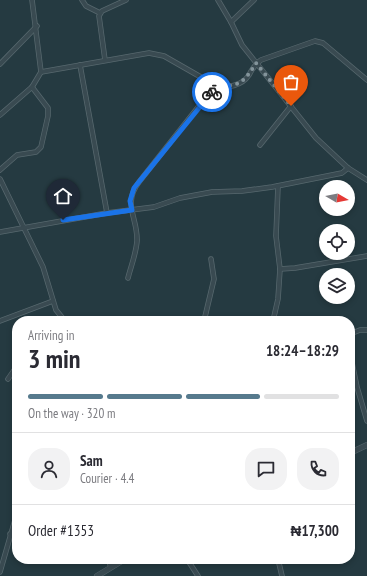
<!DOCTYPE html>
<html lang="en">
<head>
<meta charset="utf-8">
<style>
	:root { --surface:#fff; --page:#f2f2f3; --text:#2b2b33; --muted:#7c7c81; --line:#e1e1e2; --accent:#567a8d }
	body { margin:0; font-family:"PT Sans Narrow",sans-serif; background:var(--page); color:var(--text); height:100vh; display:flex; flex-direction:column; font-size:15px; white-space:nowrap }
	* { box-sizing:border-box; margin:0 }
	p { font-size:13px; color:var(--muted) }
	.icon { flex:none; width:22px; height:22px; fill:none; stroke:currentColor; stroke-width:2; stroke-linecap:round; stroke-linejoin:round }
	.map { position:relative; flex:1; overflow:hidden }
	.details { position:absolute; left:12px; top:316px; width:343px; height:248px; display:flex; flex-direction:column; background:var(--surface); border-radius:16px; box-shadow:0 2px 6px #0003 }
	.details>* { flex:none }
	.needle { width:26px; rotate:99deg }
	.fabs { position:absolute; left:319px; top:180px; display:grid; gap:8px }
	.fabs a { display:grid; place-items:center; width:36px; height:36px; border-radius:50%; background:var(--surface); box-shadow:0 2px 6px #0003; font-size:20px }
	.pin { position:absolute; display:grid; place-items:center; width:34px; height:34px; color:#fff; margin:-41px -17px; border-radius:50% 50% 50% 0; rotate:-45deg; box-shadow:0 0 4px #0007 }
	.pin .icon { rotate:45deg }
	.courier { position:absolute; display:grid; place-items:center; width:40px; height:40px; margin:-20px; border:3px solid #1a73e8; border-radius:50%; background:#fff; color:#222; box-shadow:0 1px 5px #0007 }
	.head em { font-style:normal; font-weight:800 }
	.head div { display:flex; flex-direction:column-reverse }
	.head { display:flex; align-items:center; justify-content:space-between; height:68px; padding:0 16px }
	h1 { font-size:26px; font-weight:800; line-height:30px }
	.bar { display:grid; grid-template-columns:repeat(4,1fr); gap:6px 4px; align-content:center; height:48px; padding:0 16px }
	.bar i { height:5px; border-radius:3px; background:var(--line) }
	.bar .on { background:var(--accent) }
	.bar p { grid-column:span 4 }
	.line { display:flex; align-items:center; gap:10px; padding:0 16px; border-top:1px solid var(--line) }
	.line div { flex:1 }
	.round { display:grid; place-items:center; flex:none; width:42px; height:42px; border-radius:16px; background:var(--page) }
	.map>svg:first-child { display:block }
</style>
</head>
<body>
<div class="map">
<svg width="367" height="576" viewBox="0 0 367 576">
	<rect width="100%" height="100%" fill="#253a41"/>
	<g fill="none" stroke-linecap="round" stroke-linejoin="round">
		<g stroke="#57686e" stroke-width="5.5">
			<g id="minor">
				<path d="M 82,0 L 86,6 L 100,13"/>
				<path d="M 218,0 L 231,22 L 242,45 L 316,138 L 348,168 L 367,180"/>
				<path d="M 231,22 L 254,0"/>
				<path d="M 105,60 L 99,16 L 102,11 L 126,0"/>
				<path d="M 0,64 L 37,26"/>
				<path d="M 80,65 L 107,213"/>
				<path d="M 41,72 L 149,53 L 164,56 L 213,84 L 214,87"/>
				<path d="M 214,87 C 228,87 241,87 249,75 C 252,69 255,64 261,60 L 315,41 L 323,43 L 367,80"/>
				<path d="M 0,115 L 32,87 L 41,72 L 32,0"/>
				<path d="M 260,145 L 291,106"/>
				<path d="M 0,170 L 17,155 L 36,152 L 41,147 L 48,116 L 48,108 L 32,87"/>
				<path d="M 0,179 L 43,267 L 56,310 L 65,321"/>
				<path d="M 0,232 L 107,213 L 154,207 L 180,198 L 212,192 L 242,191 L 272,187 L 342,173 L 348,168"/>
				<path d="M 280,269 L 295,268 L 367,256"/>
				<path d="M 128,278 C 131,266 136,254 137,241 C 138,218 122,204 139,182 L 214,87"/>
				<path d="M 0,321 L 53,301"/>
				<path d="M 204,321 L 214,279 L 211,259"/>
				<path d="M 273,321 L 278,299 L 280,269 L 276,236 L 278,186"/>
				<path d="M 350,334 L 360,330 L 367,330"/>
				<path d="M 350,353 L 357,387 L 367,421"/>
				<path d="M 8,379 L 17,366"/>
				<path d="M 10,534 L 17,533"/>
				<path d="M 108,559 L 111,567"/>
				<path d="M 187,559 L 198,576"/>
				<path d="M 278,559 L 282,576"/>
				<path d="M 0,572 L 17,513"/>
			</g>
		</g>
		<g stroke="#57686e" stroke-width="6">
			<g id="tertiary">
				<path d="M 350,453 L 367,445"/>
				<path d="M 97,576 L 125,559"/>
			</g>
		</g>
		<use href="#minor" stroke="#394a51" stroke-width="4"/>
		<use href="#tertiary" stroke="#394a51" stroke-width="5"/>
	</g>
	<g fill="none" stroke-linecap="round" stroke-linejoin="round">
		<path stroke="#83949b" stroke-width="4" stroke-dasharray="0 7.2" d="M 212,92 L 214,87 C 239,86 243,84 256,63 L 291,106"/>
		<path stroke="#1a73e8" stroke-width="5" d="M 63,220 L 132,210 L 130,201 L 134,188 L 212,92"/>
	</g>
</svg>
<div class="fabs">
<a><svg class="needle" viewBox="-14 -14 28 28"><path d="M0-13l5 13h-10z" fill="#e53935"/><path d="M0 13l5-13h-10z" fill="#7c7c81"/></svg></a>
<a><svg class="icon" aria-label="locate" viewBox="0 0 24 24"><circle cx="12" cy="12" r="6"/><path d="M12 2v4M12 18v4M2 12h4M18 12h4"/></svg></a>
<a><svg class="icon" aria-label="layers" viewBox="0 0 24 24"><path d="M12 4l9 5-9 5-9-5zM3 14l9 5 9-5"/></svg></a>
</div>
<div class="pin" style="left:291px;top:106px;background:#ea580c"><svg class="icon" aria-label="bag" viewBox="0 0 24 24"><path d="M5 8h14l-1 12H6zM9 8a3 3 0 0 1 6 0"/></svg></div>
<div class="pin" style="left:63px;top:220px;background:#1f2937"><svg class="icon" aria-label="home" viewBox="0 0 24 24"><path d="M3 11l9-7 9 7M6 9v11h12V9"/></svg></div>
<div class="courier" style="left:212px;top:92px"><svg class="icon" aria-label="bike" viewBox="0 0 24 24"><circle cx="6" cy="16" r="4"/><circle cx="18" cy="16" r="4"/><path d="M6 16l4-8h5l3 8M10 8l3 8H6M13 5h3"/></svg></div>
<section class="details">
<div class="head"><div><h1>3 min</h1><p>Arriving in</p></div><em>18:24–18:29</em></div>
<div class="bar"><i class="on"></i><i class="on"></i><i class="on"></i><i></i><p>On the way · 320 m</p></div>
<div class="line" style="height:72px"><a class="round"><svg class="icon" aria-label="person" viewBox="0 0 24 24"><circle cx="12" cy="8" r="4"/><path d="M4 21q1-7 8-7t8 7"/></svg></a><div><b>Sam</b><p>Courier · 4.4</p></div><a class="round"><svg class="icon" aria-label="chat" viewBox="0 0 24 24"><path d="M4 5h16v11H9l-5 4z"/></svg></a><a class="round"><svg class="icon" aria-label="phone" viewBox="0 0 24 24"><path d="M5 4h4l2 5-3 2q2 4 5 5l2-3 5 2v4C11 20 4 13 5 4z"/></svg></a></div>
<div class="line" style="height:52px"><div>Order #1353</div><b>₦17,300</b></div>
</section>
</div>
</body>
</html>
